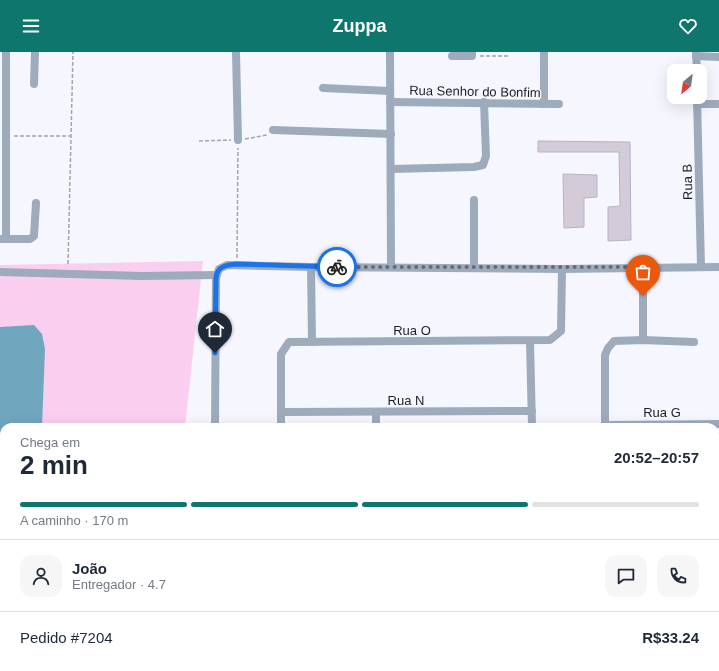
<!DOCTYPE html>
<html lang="pt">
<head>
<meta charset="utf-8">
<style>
	:root { --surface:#fff; --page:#f6f6f7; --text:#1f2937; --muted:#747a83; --line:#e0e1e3; --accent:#0f766e }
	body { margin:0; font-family:Helvetica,sans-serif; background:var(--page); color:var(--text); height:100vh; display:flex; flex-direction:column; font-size:15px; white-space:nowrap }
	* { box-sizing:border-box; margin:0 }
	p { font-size:13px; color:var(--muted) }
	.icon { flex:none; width:22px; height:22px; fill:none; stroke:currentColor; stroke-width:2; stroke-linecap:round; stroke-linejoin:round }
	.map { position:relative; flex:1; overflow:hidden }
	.sheet { position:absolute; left:0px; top:371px; width:719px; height:248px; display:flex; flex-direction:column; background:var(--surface); border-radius:12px 12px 0 0; box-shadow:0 4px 16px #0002 }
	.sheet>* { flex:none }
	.needle { width:26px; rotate:209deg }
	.controls { position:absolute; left:667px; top:12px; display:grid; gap:8px }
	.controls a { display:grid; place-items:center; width:40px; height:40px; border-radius:8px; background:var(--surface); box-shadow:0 4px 16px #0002; font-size:20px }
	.pin { position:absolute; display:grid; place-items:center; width:34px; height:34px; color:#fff; margin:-41px -17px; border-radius:50% 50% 50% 0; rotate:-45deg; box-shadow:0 0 4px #0007 }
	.pin .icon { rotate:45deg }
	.courier { position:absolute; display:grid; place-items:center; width:40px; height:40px; margin:-20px; border:3px solid #1a73e8; border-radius:50%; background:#fff; color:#222; box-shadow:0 1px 5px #0007 }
	.headline em { font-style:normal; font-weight:800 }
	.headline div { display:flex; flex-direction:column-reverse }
	.headline { display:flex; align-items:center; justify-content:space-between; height:68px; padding:0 20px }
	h1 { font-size:26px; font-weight:800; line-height:30px }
	.bar { display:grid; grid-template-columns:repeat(4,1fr); gap:6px 4px; align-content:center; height:48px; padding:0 20px }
	.bar i { height:5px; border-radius:3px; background:var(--line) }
	.bar .current { background:var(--accent) }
	.bar p { grid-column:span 4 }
	.line { display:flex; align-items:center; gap:10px; padding:0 20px; border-top:1px solid var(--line) }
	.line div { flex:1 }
	.round { display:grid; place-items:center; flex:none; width:42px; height:42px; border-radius:12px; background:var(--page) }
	header { display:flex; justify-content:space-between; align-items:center; height:52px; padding:0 20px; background:var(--accent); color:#fff; font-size:18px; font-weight:800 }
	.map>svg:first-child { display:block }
</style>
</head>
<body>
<header><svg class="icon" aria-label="menu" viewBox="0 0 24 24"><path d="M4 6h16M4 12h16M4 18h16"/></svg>Zuppa<svg class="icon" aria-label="heart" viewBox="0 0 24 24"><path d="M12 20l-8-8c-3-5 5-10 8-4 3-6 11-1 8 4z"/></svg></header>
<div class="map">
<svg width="719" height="619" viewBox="0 0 719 619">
	<rect width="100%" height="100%" fill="#f6f7fe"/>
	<g fill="#faceee">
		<path d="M 203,209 L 185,375 L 4,375 L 4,615 L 63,615 L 0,616 L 0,213 Z"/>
		<rect x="715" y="380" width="4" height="77"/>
	</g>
	<path fill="#71a6bf" d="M 34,273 L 42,282 L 45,297 L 42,375 L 4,375 L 4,432 L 0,432 L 0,275 Z"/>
	<g fill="#d3cbda" stroke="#bab2c1">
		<path d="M 538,89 L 630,90 L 631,188 L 608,189 L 608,155 L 620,154 L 619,100 L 538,100 Z"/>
		<path d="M 563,122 L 597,123 L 597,145 L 584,146 L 584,175 L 564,176 Z"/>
	</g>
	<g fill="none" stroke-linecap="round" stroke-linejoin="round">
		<g stroke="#a3a3aa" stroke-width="1.5" stroke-dasharray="4 2" stroke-linecap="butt">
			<path d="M 480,4 L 508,4"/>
			<path d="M 14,84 L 70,84"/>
			<path d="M 245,87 L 267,83"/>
			<path d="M 199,89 L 231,88"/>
			<path d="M 237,206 L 238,96"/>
			<path d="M 68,212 L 73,0"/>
			<path d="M 715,416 L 719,416"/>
		</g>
		<g stroke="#9dabbd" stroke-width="8">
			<path d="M 6,0 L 6,187"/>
			<path d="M 236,0 L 238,88"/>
			<path d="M 390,0 L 391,214"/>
			<path d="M 696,0 L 697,19"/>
			<path d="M 452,4 L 472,4 L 472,0"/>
			<path d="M 696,4 L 719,5"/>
			<path d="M 34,32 L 35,0"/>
			<path d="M 323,36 L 390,39"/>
			<path d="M 697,45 L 701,215"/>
			<path d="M 390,50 L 559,52"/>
			<path d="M 544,52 L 544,0"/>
			<path d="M 697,52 L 719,52"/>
			<path d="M 273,78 L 391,82"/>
			<path d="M 391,117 L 474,115 L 483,113 L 486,104 L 484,50"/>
			<path d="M 0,187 L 30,187 L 34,184 L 36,151"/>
			<path d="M 311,215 L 312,290"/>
			<path d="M 474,215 L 474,148"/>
			<path d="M 643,215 L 643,288"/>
			<path d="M 0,220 L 142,224 L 216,223"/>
			<path d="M 530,289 L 532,375"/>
			<path d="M 281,360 L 532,359"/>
			<path d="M 605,373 L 719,372"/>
			<path d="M 215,375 L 216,226 L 219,217 L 227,213 L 311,215 L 562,217 L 719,215"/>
			<path d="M 281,375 L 281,302 L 289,290 L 550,288 L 561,279 L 562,217"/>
			<path d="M 376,375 L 376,360"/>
			<path d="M 605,375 L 605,303 L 608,296 L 614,289 L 643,288 L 694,290"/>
			<path d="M 0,462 L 4,461"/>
			<path d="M 715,462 L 719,462"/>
			<path d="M 179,615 L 179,619"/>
			<path d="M 387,615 L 387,619"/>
			<path d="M 462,615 L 462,619"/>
			<path d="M 542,615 L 615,619"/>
			<path d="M 643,615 L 643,619"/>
			<path d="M 201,619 L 304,619"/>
			<path d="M 312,619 L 312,615"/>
		</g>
	</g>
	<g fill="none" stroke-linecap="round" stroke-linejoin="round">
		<path stroke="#696970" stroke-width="4" stroke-dasharray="0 7.2" d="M 337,215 L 643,215 L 643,244"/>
		<path stroke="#1a73e8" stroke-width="5" d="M 215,301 L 216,226 C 217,214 226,213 237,212 L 337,215"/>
	</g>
	<g text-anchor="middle" stroke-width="3" stroke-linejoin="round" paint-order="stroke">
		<g font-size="13" fill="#1d1d23" stroke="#f6f7fe">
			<text transform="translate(475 39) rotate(1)" y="5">Rua Senhor do Bonfim</text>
			<text transform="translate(687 130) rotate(-91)" y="5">Rua B</text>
			<text x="412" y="283">Rua O</text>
			<text x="406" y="353">Rua N</text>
			<text x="662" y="365">Rua G</text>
		</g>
	</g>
</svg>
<div class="controls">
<a><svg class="needle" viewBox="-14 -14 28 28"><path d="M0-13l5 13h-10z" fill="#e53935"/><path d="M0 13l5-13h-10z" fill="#747a83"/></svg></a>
</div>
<div class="pin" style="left:643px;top:244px;background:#ea580c"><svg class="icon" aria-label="bag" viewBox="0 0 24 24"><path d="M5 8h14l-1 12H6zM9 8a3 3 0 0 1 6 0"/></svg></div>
<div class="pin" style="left:215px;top:301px;background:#1f2937"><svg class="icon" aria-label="home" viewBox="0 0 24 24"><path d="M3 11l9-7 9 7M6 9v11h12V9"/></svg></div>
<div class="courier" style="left:337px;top:215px"><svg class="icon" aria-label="bike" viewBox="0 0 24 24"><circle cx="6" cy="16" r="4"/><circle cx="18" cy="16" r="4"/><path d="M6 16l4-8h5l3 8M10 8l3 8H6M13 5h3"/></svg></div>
<section class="sheet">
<div class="headline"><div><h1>2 min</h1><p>Chega em</p></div><em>20:52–20:57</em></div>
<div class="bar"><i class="current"></i><i class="current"></i><i class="current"></i><i></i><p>A caminho · 170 m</p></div>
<div class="line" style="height:72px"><a class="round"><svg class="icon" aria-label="person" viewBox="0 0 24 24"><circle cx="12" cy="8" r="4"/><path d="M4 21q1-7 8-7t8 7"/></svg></a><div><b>João</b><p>Entregador · 4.7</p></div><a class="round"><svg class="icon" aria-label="chat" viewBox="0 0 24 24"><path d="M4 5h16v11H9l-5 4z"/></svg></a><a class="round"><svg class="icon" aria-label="phone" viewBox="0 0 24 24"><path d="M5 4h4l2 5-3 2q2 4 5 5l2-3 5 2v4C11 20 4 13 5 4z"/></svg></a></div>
<div class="line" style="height:52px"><div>Pedido #7204</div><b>R$33.24</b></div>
</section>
</div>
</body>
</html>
